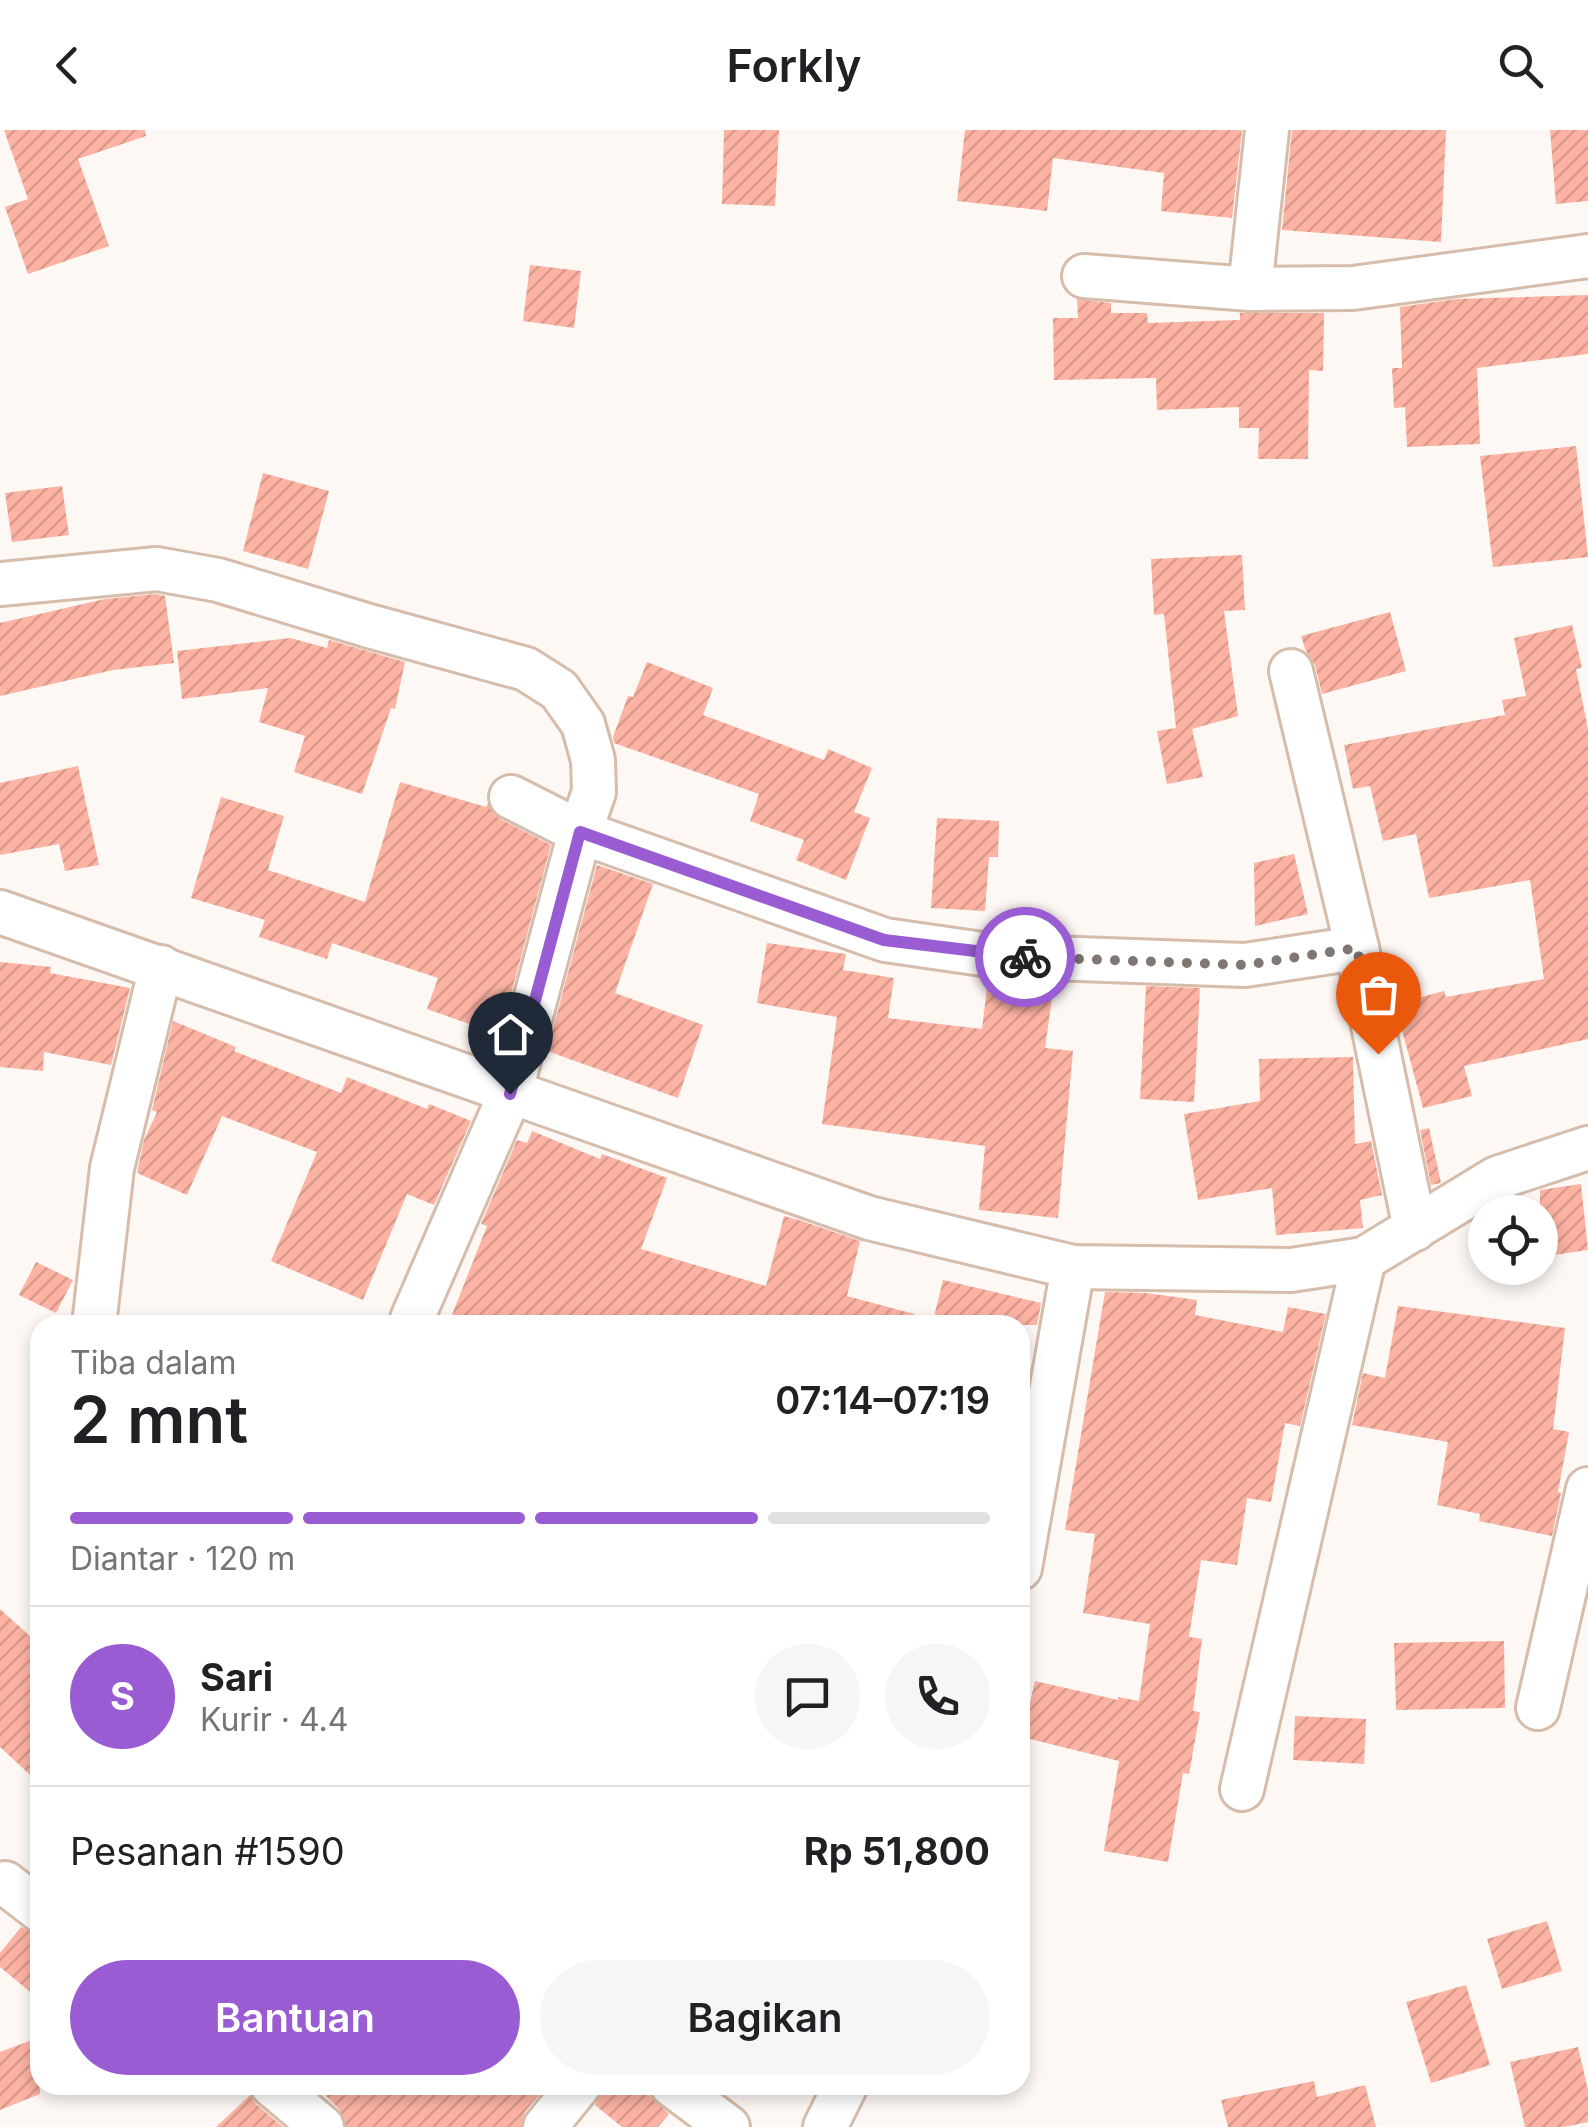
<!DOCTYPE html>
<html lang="id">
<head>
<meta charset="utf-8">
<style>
	:root { --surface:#fff; --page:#f6f6f6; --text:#202124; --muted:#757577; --line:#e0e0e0; --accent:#995cd3 }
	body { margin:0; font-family:Inter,sans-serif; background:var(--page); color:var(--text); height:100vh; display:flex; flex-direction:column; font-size:38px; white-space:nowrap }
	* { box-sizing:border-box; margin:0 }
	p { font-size:32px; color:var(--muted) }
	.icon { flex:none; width:55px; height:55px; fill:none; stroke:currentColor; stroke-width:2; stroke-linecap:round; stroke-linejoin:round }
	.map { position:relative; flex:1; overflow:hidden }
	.details { position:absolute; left:30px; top:1185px; width:1000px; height:780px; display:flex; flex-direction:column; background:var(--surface); border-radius:30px; box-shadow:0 5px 15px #0003 }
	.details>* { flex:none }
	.buttons { position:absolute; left:1468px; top:1065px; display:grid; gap:20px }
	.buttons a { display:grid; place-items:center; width:90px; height:90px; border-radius:50%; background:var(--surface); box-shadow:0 5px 15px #0003; font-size:50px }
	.pin { position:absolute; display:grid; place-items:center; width:85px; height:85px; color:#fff; margin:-102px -42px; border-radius:50% 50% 50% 0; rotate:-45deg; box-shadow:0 0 10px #0007 }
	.pin .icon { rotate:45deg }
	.courier { position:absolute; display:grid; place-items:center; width:100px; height:100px; margin:-50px; border:8px solid #995cd3; border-radius:50%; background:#fff; color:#222; box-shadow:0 2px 12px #0007 }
	.overview em { font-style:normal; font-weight:600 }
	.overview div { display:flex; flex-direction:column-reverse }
	.overview { display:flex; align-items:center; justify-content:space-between; height:170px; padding:0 40px }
	h1 { font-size:65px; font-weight:600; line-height:75px }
	.bar { display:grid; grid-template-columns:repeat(4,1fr); gap:15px 10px; align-content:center; height:120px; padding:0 40px }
	.bar i { height:12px; border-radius:8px; background:var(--line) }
	.bar .current { background:var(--accent) }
	.bar p { grid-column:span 4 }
	.line { display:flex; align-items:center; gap:25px; padding:0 40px; border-top:2px solid var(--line) }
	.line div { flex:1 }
	.round { display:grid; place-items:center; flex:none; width:105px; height:105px; border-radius:52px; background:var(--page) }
	.cta { display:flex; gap:20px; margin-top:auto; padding:20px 40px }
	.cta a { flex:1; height:115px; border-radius:60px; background:var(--accent); color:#fff; font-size:40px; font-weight:600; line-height:115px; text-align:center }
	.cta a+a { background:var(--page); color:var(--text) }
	header { display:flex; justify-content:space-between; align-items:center; height:130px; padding:0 40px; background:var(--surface); font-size:45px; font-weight:600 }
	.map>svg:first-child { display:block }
</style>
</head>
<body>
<header><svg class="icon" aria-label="back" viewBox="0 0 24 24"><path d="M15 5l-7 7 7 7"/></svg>Forkly<svg class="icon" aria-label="search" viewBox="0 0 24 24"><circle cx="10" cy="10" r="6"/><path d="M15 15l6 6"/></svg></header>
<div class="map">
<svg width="1588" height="1997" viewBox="0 0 1588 1997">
	<defs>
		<pattern id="building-hatch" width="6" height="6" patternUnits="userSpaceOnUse" patternTransform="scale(2.5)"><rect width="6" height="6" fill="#fcb3a3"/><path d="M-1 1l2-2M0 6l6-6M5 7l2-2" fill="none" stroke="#d99a8c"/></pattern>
	</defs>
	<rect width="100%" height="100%" fill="#fef8f5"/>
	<g fill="url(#building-hatch)">
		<path d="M 4,0 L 145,0 L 146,6 L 78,29 L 109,116 L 28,144 L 5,77 L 28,69 Z"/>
		<path d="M 724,0 L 779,0 L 775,76 L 722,74 Z"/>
		<path d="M 965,0 L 1242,0 L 1232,88 L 1161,81 L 1164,43 L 1053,28 L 1047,81 L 957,71 Z"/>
		<path d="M 1292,0 L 1446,0 L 1441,112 L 1282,100 Z"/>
		<path d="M 1550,0 L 1588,0 L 1588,71 L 1556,74 Z"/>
		<path d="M 530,135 L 581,141 L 574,198 L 523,191 Z"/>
		<path d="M 1588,165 L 1588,224 L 1477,238 L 1480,314 L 1407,317 L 1405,277 L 1394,278 L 1392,238 L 1402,238 L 1400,177 L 1456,169 Z"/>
		<path d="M 1077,169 L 1111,173 L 1111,183 L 1147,183 L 1148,193 L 1240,190 L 1240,183 L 1324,183 L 1323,241 L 1309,240 L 1308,329 L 1258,329 L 1259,298 L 1239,298 L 1239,277 L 1157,280 L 1156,248 L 1054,250 L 1053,188 L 1078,188 Z"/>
		<path d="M 1576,316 L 1588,427 L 1493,437 L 1480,326 Z"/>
		<path d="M 263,343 L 329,361 L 308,439 L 243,421 Z"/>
		<path d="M 62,356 L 69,405 L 12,412 L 5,363 Z"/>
		<path d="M 1242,425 L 1245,480 L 1224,481 L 1238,586 L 1192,599 L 1203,647 L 1167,654 L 1157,601 L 1176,598 L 1164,484 L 1154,485 L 1151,429 Z"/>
		<path d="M 156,464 L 165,466 L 174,533 L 113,540 L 0,566 L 0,493 L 105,469 Z"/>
		<path d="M 1390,482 L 1406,541 L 1322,564 L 1315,535 L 1306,521 L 1301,506 Z"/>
		<path d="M 1572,495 L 1582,538 L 1576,539 L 1588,599 L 1588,909 L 1464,936 L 1472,966 L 1423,978 L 1395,874 L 1444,861 L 1446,867 L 1544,849 L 1530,750 L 1429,768 L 1416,704 L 1383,711 L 1370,656 L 1353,659 L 1344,615 L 1505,585 L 1502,570 L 1526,566 L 1514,508 Z"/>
		<path d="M 290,508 L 327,518 L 329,510 L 405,532 L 395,579 L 391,578 L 362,664 L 294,642 L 305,606 L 259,592 L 268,558 L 182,569 L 177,521 Z"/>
		<path d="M 647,532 L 713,558 L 703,585 L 824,630 L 828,619 L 872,638 L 854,682 L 870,688 L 846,750 L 796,730 L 804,710 L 750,691 L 759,664 L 614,613 L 613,607 L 628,566 L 633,567 Z"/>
		<path d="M 78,636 L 99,735 L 65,741 L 59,714 L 0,725 L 0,653 Z"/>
		<path d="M 400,652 L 486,677 L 488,673 L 500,689 L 551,715 L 500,905 L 427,879 L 438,848 L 332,813 L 327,829 L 259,807 L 265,790 L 191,768 L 221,667 L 284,686 L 268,740 L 365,772 Z"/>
		<path d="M 937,688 L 999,691 L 998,727 L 989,727 L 985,781 L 931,778 Z"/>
		<path d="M 1294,724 L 1308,784 L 1255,796 L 1254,733 Z"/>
		<path d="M 597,735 L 653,754 L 615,863 L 703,895 L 678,968 L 547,921 Z"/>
		<path d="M 767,813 L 846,824 L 843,840 L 894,848 L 888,888 L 982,899 L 988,850 L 1054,853 L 1045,918 L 1073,921 L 1058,1088 L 979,1080 L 985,1016 L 822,994 L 837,887 L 757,873 Z"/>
		<path d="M 0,832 L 51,837 L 50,843 L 130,858 L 111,935 L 44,922 L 43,941 L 0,937 Z"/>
		<path d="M 1146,856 L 1200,858 L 1194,972 L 1140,969 Z"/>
		<path d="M 173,891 L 236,917 L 234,921 L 341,963 L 347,947 L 427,979 L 429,974 L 471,991 L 434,1075 L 407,1064 L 363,1170 L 271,1131 L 317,1022 L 222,986 L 187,1065 L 137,1043 L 144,1010 L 157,982 L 152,980 Z"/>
		<path d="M 1353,927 L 1355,1014 L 1371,1011 L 1382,1065 L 1360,1070 L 1363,1098 L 1276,1105 L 1272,1058 L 1198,1070 L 1184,984 L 1260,971 L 1259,929 Z"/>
		<path d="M 1429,998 L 1441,1053 L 1431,1055 L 1420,1000 Z"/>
		<path d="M 532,1001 L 600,1029 L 602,1024 L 667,1048 L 641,1119 L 766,1156 L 784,1086 L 802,1091 L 860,1111 L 847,1166 L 914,1184 L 913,1195 L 448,1195 L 487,1096 L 481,1094 L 517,1010 L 527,1013 Z"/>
		<path d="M 1581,1054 L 1588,1120 L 1540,1127 L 1540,1060 Z"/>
		<path d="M 36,1132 L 73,1150 L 56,1183 L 19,1165 Z"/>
		<path d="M 943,1150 L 1041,1173 L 1037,1195 L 932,1195 Z"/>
		<path d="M 1105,1162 L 1145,1163 L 1197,1170 L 1195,1185 L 1283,1202 L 1288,1177 L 1326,1184 L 1300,1296 L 1285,1293 L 1271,1372 L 1247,1368 L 1237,1435 L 1201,1430 L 1189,1507 L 1202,1509 L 1193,1581 L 1200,1582 L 1189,1644 L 1183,1643 L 1168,1732 L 1104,1721 L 1119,1631 L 1022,1607 L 1035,1551 L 1118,1570 L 1118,1567 L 1139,1571 L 1150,1494 L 1083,1483 L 1095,1404 L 1065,1400 Z"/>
		<path d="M 1398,1176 L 1565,1198 L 1553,1299 L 1569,1302 L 1558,1362 L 1561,1363 L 1552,1406 L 1479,1391 L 1480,1384 L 1437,1375 L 1448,1312 L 1352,1295 L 1363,1243 L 1385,1248 Z"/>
		<path d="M 0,1479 L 40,1515 L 40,1654 L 0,1617 Z"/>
		<path d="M 1504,1511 L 1505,1578 L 1396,1580 L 1394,1513 Z"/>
		<path d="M 1295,1586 L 1366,1589 L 1364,1634 L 1293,1630 Z"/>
		<path d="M 1547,1791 L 1562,1841 L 1502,1859 L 1487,1809 Z"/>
		<path d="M 21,1797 L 40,1804 L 40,1870 L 0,1837 L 0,1823 Z"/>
		<path d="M 1466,1855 L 1490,1935 L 1431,1953 L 1406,1872 Z"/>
		<path d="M 40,1907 L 40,1964 L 0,1980 L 0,1922 Z"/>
		<path d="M 1578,1917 L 1588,1960 L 1588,1992 L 1564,1997 L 1525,1997 L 1510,1932 Z"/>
		<path d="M 1314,1951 L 1317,1967 L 1365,1955 L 1376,1997 L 1228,1997 L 1221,1970 Z"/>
		<path d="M 315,1955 L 547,1955 L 525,1982 L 521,1997 L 346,1997 L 339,1979 Z"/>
		<path d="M 603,1955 L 647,1955 L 650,1966 L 669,1984 L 658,1997 L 622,1997 L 595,1975 Z"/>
		<path d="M 250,1965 L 256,1974 L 283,1997 L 216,1997 Z"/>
	</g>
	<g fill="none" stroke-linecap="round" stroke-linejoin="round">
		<g stroke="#d6bcab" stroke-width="48">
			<g id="minor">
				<path d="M 1084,146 L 1250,159 L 1353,158 L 1588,126"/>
				<path d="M 1250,159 L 1267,0"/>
				<path d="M 0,454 L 157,439 L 218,450 L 369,496 L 526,539 L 559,560 L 583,594 L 593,630 L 594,662 L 580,702 L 510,964 L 412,1189 L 412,1195"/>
				<path d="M 1291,541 L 1357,818 L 1415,1099"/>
				<path d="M 511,667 L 580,702 L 885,810 L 996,826 L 1245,835 L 1357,818"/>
				<path d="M 0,782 L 869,1088 L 1073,1137 L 1291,1140 L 1364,1129 L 1497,1048 L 1588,1018"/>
				<path d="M 94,1195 L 112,1038 L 161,837"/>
				<path d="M 1020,1438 L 1073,1137"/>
				<path d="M 1538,1578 L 1588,1359"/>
				<path d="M 1242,1659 L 1364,1129"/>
				<path d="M 5,1753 L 40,1780"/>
				<path d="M 272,1955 L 322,1997"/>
				<path d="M 672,1955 L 728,1997"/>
				<path d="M 545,1997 L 579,1955"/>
				<path d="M 825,1997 L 846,1955"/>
			</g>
		</g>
		<use href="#minor" stroke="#fff" stroke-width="42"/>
	</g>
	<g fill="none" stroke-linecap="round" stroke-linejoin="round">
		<path stroke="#807772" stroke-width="10" stroke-dasharray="0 18" d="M 1025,827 L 1245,835 L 1357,818 L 1378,924"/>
		<path stroke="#995cd3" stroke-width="12" d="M 510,964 L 580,702 L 884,810 L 1025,827"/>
	</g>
</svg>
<div class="buttons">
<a><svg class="icon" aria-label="locate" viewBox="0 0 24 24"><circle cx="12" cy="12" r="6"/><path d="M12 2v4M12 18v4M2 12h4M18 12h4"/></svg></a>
</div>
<div class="pin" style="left:1378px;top:924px;background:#ea580c"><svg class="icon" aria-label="bag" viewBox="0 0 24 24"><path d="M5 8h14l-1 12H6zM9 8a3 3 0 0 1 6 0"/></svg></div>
<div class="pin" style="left:510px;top:964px;background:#1f2937"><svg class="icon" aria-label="home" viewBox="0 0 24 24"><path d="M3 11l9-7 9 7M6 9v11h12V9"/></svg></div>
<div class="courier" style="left:1025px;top:827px"><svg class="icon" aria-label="bike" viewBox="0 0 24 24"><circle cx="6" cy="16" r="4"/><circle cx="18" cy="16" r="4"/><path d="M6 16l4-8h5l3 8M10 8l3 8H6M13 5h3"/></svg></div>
<section class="details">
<div class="overview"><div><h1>2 mnt</h1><p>Tiba dalam</p></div><em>07:14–07:19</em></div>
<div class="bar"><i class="current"></i><i class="current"></i><i class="current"></i><i></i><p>Diantar · 120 m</p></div>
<div class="line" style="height:180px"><b class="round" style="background:var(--accent);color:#fff">S</b><div><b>Sari</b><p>Kurir · 4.4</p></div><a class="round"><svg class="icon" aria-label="chat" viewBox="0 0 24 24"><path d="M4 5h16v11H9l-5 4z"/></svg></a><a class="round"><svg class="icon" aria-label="phone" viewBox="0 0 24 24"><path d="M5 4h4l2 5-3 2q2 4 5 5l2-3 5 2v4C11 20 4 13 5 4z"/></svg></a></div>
<div class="line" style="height:130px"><div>Pesanan #1590</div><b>Rp 51,800</b></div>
<div class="cta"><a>Bantuan</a><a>Bagikan</a></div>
</section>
</div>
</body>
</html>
